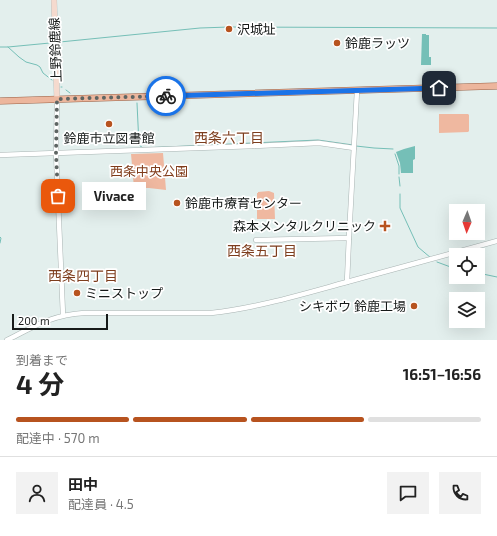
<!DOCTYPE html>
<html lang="ja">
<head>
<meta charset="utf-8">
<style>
	:root { --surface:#fff; --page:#f2f2f2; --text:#222; --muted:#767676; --line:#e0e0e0; --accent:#b7531f }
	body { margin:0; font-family:"Exo 2","Noto Sans JP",sans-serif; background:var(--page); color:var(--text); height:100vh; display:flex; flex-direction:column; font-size:15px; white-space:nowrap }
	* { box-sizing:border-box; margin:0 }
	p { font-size:13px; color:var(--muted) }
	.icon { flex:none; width:22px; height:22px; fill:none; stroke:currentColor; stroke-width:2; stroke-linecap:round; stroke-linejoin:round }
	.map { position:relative; height:340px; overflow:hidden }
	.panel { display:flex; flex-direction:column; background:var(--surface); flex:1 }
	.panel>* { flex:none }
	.needle { width:26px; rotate:182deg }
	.controls { position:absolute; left:449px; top:204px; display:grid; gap:8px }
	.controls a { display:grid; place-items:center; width:36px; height:36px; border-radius:0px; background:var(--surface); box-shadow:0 4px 16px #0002; font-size:20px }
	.scale { position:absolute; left:12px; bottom:10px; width:96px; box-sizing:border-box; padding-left:4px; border:2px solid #161a19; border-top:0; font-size:11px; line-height:14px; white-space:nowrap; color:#161a19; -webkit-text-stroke:3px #fff; paint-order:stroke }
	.pin { position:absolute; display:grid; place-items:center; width:34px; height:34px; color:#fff; margin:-17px; border-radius:8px; box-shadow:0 2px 6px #0006 }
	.courier { position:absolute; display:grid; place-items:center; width:40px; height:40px; margin:-20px; border:3px solid #1a73e8; border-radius:50%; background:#fff; color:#222; box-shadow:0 1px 5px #0007 }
	.bubble { position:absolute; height:28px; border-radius:0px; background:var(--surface); box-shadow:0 4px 16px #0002; font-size:13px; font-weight:700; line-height:28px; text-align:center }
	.head em { font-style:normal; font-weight:700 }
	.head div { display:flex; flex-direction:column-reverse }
	.head { display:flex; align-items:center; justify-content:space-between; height:68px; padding:0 16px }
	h1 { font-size:26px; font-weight:700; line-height:30px }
	.bar { display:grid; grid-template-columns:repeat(4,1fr); gap:6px 4px; align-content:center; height:48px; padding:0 16px }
	.bar i { height:5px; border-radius:3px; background:var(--line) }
	.bar .on { background:var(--accent) }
	.bar p { grid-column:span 4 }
	.line { display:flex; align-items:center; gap:10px; padding:0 16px; border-top:1px solid var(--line) }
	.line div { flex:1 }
	.round { display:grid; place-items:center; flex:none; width:42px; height:42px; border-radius:0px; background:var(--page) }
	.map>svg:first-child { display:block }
</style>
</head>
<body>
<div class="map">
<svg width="497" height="340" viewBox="0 0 497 340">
	<rect width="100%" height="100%" fill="#e3efed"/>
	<g fill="#efb8a0">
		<path d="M 439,114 L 468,114 L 469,115 L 469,131 L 468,132 L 439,133 Z"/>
		<path d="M 163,153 L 166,190 L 149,188 L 134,188 L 131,154 Z"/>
		<path d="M 269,191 L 274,193 L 275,219 L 257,219 L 257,193 L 258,193 L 258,192 Z"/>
	</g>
	<g fill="#75bfb7">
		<path d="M 422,34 L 426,34 L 426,35 L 429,35 L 429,57 L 431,57 L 431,65 L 421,65 Z"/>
		<path d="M 415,146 L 415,159 L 413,160 L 413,173 L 401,173 L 400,163 L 396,152 L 404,149 Z"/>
	</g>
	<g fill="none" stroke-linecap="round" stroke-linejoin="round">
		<g stroke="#75bfb7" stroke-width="1">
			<path d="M 60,42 L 200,28 L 229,27 L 497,28"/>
			<path d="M 0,47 L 8,47 L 50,43"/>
			<path d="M 8,47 L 19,57 L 26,62 L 37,65 L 40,67 L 43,73 L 52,80"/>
			<path d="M 61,87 L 62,87"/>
			<path d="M 66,90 L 70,93"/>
			<path d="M 137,103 L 139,145 L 143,148 L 318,140 L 353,145"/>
			<path d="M 356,146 L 374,148 L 393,149"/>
			<path d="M 395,154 L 399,166 L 399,174"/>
			<path d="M 399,177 L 400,186"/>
			<path d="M 400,194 L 400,208 L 418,247 L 431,258"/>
			<path d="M 0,237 L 1,238 L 0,243"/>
			<path d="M 437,262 L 456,269"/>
			<path d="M 478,273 L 497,277"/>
		</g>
		<g stroke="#a9b4b3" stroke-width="5.5">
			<g id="tertiary">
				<path d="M 57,99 L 56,153 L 63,315"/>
				<path d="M 254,146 L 319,143 L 354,148"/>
				<path d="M 0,155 L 254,146"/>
				<path d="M 256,240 L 349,238"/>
				<path d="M 347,282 L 349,237 L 357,91"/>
				<path d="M 7,340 C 35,326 52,315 84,313 L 211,313 C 257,308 303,294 347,282 C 397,268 447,255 497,241"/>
			</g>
		</g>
		<g stroke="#a9b4b3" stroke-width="6">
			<path id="secondary" d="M 54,0 L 57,99"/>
		</g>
		<g stroke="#996045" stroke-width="7">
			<path id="primary" d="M 0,101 L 497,86"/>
		</g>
		<use href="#tertiary" stroke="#fff" stroke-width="4.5"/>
		<use href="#secondary" stroke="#f5dace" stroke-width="5.5"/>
		<use href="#primary" stroke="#ecb69d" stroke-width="6"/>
	</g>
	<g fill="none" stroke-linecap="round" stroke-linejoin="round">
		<path stroke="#5e6563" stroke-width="4" stroke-dasharray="0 7.2" d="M 58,196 L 56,153 L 57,99 L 166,96"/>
		<path stroke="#1a73e8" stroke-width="5" d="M 166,96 L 439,88"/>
	</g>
	<g fill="#b7531f" stroke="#fff" stroke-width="1.5">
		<circle cx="229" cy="29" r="4"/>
		<circle cx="337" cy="43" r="4"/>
		<circle cx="109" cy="124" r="4"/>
		<circle cx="177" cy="203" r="4"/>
		<path d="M383 220h4v4h4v4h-4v4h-4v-4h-4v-4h4z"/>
		<circle cx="77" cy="293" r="4"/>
		<circle cx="414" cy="306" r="4"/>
	</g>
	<g text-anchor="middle" stroke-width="3.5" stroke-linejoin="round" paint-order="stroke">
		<g font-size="13" fill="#161a19" stroke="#fff" text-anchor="start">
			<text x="237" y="34">沢城址</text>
			<text x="345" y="48">鈴鹿ラッツ</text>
			<text x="109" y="143" text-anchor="middle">鈴鹿市立図書館</text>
			<text x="185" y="208">鈴鹿市療育センター</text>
			<text x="376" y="231" text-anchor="end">森本メンタルクリニック</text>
			<text x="85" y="298">ミニストップ</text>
			<text x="406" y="311" text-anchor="end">シキボウ 鈴鹿工場</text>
		</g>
		<g font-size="13" fill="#161a19" stroke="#fff">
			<text transform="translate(55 50) rotate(-92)" y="5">上野鈴鹿線</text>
		</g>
		<g font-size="13" fill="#803c1a" stroke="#fff">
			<text x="149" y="176">西条中央公園</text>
		</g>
		<g font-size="14" fill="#7d3d1d" stroke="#fff">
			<text x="229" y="143">西条六丁目</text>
			<text x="262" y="256">西条五丁目</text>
			<text x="83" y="281">西条四丁目</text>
		</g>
	</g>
</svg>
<div class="controls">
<a><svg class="needle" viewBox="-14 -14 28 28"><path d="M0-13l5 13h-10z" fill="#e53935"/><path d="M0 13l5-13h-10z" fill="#767676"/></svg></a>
<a><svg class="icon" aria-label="locate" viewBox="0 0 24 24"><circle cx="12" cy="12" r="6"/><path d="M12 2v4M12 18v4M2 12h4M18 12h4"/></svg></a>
<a><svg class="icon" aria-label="layers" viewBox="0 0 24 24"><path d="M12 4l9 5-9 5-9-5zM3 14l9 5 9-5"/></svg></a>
</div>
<div class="scale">200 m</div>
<div class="pin" style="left:58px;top:196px;background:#ea580c"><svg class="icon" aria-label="bag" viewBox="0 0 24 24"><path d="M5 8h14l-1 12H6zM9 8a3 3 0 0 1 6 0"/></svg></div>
<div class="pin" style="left:439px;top:88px;background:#1f2937"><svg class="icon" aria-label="home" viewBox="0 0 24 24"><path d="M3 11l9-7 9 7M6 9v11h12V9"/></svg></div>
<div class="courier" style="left:166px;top:96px"><svg class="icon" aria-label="bike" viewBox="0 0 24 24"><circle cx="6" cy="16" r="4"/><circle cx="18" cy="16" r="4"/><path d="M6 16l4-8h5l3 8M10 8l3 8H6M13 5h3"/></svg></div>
<div class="bubble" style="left:82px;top:182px;width:64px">Vivace</div>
</div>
<section class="panel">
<div class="head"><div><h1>4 分</h1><p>到着まで</p></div><em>16:51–16:56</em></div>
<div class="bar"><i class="on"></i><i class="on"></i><i class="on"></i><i></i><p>配達中 · 570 m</p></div>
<div class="line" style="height:72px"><a class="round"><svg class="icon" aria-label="person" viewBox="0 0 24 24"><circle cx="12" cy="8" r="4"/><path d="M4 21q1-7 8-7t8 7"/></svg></a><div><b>田中</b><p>配達員 · 4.5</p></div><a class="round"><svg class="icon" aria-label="chat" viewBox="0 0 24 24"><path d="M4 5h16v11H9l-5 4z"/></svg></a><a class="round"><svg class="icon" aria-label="phone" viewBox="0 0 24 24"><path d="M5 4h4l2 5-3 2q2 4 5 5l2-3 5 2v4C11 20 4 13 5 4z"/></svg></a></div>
</section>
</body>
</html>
